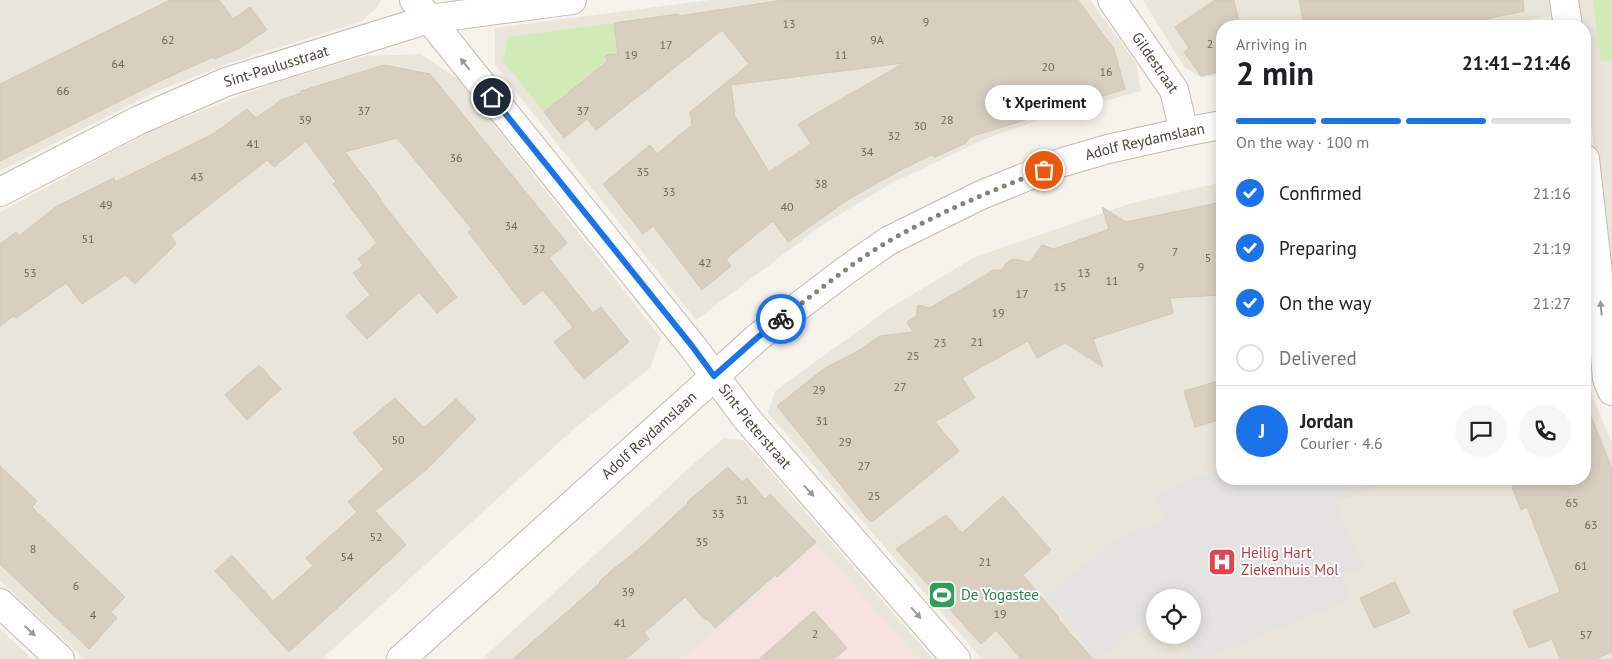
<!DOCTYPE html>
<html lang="en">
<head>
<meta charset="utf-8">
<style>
	:root { --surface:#fff; --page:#f6f6f6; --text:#202124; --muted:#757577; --line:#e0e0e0; --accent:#1a73e8 }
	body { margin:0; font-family:"PT Sans",sans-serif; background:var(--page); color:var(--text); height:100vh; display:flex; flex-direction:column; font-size:19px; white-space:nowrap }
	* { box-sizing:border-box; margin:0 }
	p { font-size:16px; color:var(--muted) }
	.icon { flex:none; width:28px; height:28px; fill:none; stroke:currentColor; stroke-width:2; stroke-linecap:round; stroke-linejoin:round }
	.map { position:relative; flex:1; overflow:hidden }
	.sheet { position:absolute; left:1216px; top:20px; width:375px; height:465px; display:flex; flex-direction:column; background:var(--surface); border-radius:20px; box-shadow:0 2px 12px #0003 }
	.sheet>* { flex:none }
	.fabs { position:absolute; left:1146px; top:589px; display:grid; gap:10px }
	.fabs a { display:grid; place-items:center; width:55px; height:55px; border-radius:50%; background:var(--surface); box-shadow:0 2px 12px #0003; font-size:25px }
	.pin { position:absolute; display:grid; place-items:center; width:42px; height:42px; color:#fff; margin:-21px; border:2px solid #fff; border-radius:50%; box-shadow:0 1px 5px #0007 }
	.courier { position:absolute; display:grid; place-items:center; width:50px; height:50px; margin:-25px; border:4px solid #1a73e8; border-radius:50%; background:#fff; color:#222; box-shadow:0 1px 6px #0007 }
	.bubble { position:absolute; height:35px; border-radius:18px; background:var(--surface); box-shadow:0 2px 12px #0003; font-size:16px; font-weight:600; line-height:35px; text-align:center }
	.headline em { font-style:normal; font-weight:600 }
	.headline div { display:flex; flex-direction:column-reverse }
	.headline { display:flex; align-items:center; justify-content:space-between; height:85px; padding:0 20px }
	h1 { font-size:32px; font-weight:600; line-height:38px }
	.bar { display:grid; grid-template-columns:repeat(4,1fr); gap:8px 5px; align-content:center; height:60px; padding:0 20px }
	.bar i { height:6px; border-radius:4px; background:var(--line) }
	.bar .selected { background:var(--accent) }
	.bar p { grid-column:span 4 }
	.line { display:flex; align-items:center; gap:12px; padding:0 20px; border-top:1px solid var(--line) }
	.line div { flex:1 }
	.round { display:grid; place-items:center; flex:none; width:52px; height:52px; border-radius:26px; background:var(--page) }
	ol { padding:0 20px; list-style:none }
	li { display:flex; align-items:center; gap:15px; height:55px }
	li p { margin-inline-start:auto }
	li .icon { padding:5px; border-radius:50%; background:var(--accent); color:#fff; stroke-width:4 }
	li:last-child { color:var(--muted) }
	li i { width:28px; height:28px; border:2px solid var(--line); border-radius:50% }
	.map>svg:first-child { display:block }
</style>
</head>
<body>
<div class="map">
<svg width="1612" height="659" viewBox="0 0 1612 659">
	<rect width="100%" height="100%" fill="#f6f3ec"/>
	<g fill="#eae5da" fill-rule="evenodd">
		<path d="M 0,0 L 381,0 L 377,7 L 362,21 L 230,63 L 157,91 L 0,171 Z"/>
		<path d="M 710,0 L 1090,0 L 1136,63 L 1141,91 L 1054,115 L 985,139 L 892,183 L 824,224 L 696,320 L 495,65 L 495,28 Z"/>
		<path d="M 1143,0 L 1555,0 L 1557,15 L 1495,26 L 1222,26 L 1222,74 L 1202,78 L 1184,67 Z"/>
		<path d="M 1576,0 L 1612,0 L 1612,312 L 1585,69 L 1585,26 L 1579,26 Z"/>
		<path d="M 420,54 L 458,79 L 661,338 L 650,368 L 576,427 L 322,659 L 84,659 L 0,581 L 0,212 L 151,131 L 219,104 L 271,84 L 366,56 Z"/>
		<path d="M 1222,182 L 1222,479 L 1585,479 L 1585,358 L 1591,393 L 1612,443 L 1612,659 L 982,659 L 768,413 L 775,391 L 890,308 L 975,257 L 1129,204 ZM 1155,598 L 1192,598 L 1192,635 L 1155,635 Z"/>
		<path d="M 724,438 L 743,440 L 933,659 L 482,659 L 699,459 Z"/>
		<path d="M 0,629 L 32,659 L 0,659 Z"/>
	</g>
	<path fill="#f6e3e0" d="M 818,545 L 918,659 L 682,659 Z"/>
	<g fill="#d2eab5">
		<path d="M 1593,0 L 1612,0 L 1612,60 L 1601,62 Z"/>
		<path d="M 614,23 L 618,54 L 606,56 L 609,75 L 583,82 L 544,112 L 503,61 L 508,37 Z"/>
	</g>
	<path fill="#e5e3e0" d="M 1222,467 L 1222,479 L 1391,479 L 1336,503 L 1364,567 L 1342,576 L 1351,599 L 1205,659 L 1194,659 L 1186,642 L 1181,635 L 1192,635 L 1192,598 L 1155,598 L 1155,615 L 1100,659 L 1097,659 L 1046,596 L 1120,536 L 1164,521 L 1154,495 Z"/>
	<g fill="#d8cfc1" stroke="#d3c7b4" fill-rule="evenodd">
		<path d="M 170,0 L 219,0 L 233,19 L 250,7 L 267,30 L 240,48 L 214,59 L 213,57 L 160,81 L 0,161 L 0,84 Z"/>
		<path d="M 783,0 L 1078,0 L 1114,49 L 1125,89 L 970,137 L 966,143 L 935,157 L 931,155 L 897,172 L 849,199 L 788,242 L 773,221 L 726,259 L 731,266 L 702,290 L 653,226 L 643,234 L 603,184 L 650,145 L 657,154 L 692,125 L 690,112 L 749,64 L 722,30 L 596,130 L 587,119 L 564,138 L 544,112 L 607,62 L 606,55 L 618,54 L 614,23 L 678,14 L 679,16 ZM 904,63 L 798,124 L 811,144 L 769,172 L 735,116 L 731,85 Z"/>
		<path d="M 1215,0 L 1234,0 L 1240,26 L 1222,26 L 1222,71 L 1201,76 L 1184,52 L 1189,48 L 1175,27 Z"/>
		<path d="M 1299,0 L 1523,0 L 1524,11 L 1453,26 L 1304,26 Z"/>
		<path d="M 384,65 L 430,74 L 567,243 L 549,258 L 593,313 L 601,307 L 629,342 L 584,379 L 554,342 L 573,327 L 543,290 L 524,305 L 468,232 L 472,229 L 397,138 L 345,152 L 381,199 L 380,200 L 457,297 L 437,313 L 419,292 L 367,339 L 346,316 L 370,295 L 353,273 L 363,266 L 358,259 L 377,243 L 333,184 L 336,182 L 306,141 L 274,167 L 267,160 L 171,235 L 176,244 L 135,284 L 125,275 L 82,304 L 66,283 L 16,318 L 14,316 L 0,326 L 0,244 L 16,232 L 19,236 L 57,206 L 114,178 L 115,182 L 213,134 L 247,109 L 256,118 L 281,100 L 301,93 L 301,91 Z"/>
		<path d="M 1222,202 L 1222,295 L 1170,298 L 1173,313 L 1093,339 L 1103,367 L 1065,343 L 1037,358 L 1028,341 L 962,378 L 975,398 L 935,422 L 959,451 L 872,522 L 868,519 L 777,406 L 825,368 L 856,352 L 880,336 L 913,332 L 907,322 L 916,316 L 918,305 L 930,308 L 994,270 L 1002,270 L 1006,263 L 1013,259 L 1030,262 L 1042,245 L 1054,249 L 1109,229 L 1102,207 L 1126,222 Z"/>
		<path d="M 259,365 L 281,389 L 247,420 L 225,395 Z"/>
		<path d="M 1222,380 L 1222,419 L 1195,427 L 1184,391 Z"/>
		<path d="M 395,398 L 424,428 L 456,399 L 476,419 L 426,470 L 375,511 L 406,545 L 289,652 L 215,571 L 232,555 L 273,601 L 313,566 L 306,558 L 357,512 L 348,502 L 384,469 L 353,433 Z"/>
		<path d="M 1585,404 L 1586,404 L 1612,469 L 1612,652 L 1595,659 L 1560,659 L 1552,639 L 1529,648 L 1513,611 L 1560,592 L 1527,507 L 1521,510 L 1512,487 L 1535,479 L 1585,479 Z"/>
		<path d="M 0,466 L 37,501 L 32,507 L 125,597 L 111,612 L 117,618 L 89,649 L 0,564 Z"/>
		<path d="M 728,467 L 742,482 L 747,478 L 765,499 L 770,494 L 816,542 L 777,577 L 775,575 L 715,628 L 708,620 L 703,618 L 685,597 L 644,633 L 649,639 L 626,659 L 513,659 L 600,583 L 599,582 L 610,572 L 641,547 L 688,503 L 687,502 Z"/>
		<path d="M 1003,496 L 1051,550 L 1023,575 L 1059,618 L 1058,619 L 1093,659 L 1021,659 L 996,630 L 981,644 L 896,549 L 946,515 L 962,533 Z"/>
		<path d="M 1395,582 L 1410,613 L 1374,628 L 1360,598 Z"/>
		<path d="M 814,611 L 847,648 L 834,659 L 759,659 Z"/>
	</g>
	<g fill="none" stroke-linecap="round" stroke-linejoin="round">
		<g stroke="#c2bbae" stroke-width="30">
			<g id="minor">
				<path id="s1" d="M 414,0 L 692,346 L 747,419 L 956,659"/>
				<path id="s2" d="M 1112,0 L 1174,90 L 1184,132"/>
				<path id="s3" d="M 0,192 L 137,121 L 226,82 L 429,19 L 572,0"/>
				<path d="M 0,603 L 60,659"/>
				<path id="s4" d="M 401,659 L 758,337 L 845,271 L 888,241 L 981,195 L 1060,163 L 1108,149 L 1184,132 L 1222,125"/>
			</g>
		</g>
		<g stroke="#c2bbae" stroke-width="30">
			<g id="tertiary">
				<path d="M 1564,0 L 1568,26"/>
				<path d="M 1585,159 L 1597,264 L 1607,379 L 1612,391"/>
			</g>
		</g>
		<use href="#minor" stroke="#fff" stroke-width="28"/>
		<use href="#tertiary" stroke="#fff" stroke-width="28"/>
	</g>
	<defs><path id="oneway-solid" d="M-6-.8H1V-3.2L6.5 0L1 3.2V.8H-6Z" transform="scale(1.25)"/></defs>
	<g fill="#9c9892">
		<use href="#oneway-solid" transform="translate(465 64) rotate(-129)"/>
		<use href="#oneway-solid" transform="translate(1601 308) rotate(-95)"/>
		<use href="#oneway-solid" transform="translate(809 491) rotate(48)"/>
		<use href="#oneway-solid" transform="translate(916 613) rotate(49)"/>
		<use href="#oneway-solid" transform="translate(30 631) rotate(43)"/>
	</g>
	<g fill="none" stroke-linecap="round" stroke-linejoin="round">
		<path stroke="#878178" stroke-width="5" stroke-dasharray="0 9" d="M 781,319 C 816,293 851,263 889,241 C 938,213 991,191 1044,170"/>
		<path stroke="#1a73e8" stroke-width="6" d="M 492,97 L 692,346 L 714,376 L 758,337 L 781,319"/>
	</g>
	<defs>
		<g id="hospital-square" transform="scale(1.4375)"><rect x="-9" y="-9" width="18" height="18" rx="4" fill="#e0444e" stroke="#fff"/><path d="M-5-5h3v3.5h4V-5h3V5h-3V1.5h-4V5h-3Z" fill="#fff"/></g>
		<g id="stadium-square" transform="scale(1.4375)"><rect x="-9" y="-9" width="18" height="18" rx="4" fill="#2e9e5b" stroke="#fff"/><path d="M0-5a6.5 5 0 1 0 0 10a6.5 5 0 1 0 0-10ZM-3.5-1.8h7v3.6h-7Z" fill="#fff"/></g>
	</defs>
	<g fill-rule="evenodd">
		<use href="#hospital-square" x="1222" y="562"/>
		<use href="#stadium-square" x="942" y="595"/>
	</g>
	<g text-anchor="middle" stroke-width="4" stroke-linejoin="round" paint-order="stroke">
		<g font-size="12" fill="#6e675b">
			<text x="926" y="26">9</text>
			<text x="789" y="28">13</text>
			<text x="168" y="44">62</text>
			<text x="877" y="44">9A</text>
			<text x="1210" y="48">2</text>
			<text x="666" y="49">17</text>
			<text x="631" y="59">19</text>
			<text x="841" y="59">11</text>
			<text x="118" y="68">64</text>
			<text x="1048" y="71">20</text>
			<text x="1106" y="76">16</text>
			<text x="63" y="95">66</text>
			<text x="364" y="115">37</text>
			<text x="583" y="115">37</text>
			<text x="305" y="124">39</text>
			<text x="947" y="124">28</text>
			<text x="920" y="130">30</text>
			<text x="894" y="140">32</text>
			<text x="253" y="148">41</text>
			<text x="867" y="156">34</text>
			<text x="456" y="162">36</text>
			<text x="643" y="176">35</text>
			<text x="197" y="181">43</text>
			<text x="821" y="188">38</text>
			<text x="669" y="196">33</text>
			<text x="106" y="209">49</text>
			<text x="787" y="211">40</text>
			<text x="511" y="230">34</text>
			<text x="88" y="243">51</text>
			<text x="539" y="253">32</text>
			<text x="1175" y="256">7</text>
			<text x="1208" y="262">5</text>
			<text x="705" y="267">42</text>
			<text x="1141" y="271">9</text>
			<text x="30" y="277">53</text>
			<text x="1084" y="277">13</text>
			<text x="1112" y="285">11</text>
			<text x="1060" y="291">15</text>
			<text x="1022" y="298">17</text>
			<text x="998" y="317">19</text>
			<text x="977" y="346">21</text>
			<text x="940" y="347">23</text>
			<text x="913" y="360">25</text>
			<text x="900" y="391">27</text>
			<text x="819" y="394">29</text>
			<text x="822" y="425">31</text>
			<text x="398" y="444">50</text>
			<text x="845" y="446">29</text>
			<text x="864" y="470">27</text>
			<text x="874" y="500">25</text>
			<text x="742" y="504">31</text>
			<text x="1572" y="507">65</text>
			<text x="718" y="518">33</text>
			<text x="1591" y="529">63</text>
			<text x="376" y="541">52</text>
			<text x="702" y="546">35</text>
			<text x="33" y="553">8</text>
			<text x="347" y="561">54</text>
			<text x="985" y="566">21</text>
			<text x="1581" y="570">61</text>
			<text x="76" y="590">6</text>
			<text x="628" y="596">39</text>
			<text x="1000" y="618">19</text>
			<text x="93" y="619">4</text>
			<text x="620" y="627">41</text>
			<text x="815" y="638">2</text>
			<text x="1586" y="639">57</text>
		</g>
		<g font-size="15" fill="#4b4439" stroke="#fff">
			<text dy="5" stroke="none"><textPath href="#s2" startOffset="76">Gildestraat</textPath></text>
			<text dy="5" stroke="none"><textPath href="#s3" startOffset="304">Sint-Paulusstraat</textPath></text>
			<text dy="5" stroke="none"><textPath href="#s4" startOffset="919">Adolf Reydamslaan</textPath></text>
			<text dy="5" stroke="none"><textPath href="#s1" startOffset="546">Sint-Pieterstraat</textPath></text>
			<text dy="5" stroke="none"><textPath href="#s4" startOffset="334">Adolf Reydamslaan</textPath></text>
		</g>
		<g font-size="15" fill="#be3a42" stroke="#fff" text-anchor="start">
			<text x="1241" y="558">Heilig Hart<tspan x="1241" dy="17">Ziekenhuis Mol</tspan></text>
		</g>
		<g font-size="15" fill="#27864d" stroke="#fff" text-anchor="start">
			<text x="961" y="600">De Yogastee</text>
		</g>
	</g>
</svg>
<div class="fabs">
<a><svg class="icon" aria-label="locate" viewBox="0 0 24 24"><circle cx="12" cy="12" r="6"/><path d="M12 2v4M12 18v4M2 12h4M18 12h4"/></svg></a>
</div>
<div class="pin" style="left:1044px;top:170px;background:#ea580c"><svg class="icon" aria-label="bag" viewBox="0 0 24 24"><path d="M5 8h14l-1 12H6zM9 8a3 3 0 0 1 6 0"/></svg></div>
<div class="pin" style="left:492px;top:97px;background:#1f2937"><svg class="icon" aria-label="home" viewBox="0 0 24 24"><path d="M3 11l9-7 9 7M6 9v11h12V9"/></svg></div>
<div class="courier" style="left:781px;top:319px"><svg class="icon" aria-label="bike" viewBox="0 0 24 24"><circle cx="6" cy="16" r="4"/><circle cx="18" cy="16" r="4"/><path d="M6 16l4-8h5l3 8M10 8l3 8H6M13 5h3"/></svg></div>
<div class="bubble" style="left:985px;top:85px;width:118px">'t Xperiment</div>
<section class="sheet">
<div class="headline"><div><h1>2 min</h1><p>Arriving in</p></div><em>21:41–21:46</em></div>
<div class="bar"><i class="selected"></i><i class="selected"></i><i class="selected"></i><i></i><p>On the way · 100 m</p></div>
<ol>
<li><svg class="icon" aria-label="check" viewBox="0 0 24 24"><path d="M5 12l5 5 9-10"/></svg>Confirmed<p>21:16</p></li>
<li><svg class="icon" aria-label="check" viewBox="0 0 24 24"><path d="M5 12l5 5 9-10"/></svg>Preparing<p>21:19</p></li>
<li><svg class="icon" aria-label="check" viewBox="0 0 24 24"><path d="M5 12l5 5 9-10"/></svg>On the way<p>21:27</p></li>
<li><i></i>Delivered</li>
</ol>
<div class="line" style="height:90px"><b class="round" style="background:var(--accent);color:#fff">J</b><div><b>Jordan</b><p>Courier · 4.6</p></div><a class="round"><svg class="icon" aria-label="chat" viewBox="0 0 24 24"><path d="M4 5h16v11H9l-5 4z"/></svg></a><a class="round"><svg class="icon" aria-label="phone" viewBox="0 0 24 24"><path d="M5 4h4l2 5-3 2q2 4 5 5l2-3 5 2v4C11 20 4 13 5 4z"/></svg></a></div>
</section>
</div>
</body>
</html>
